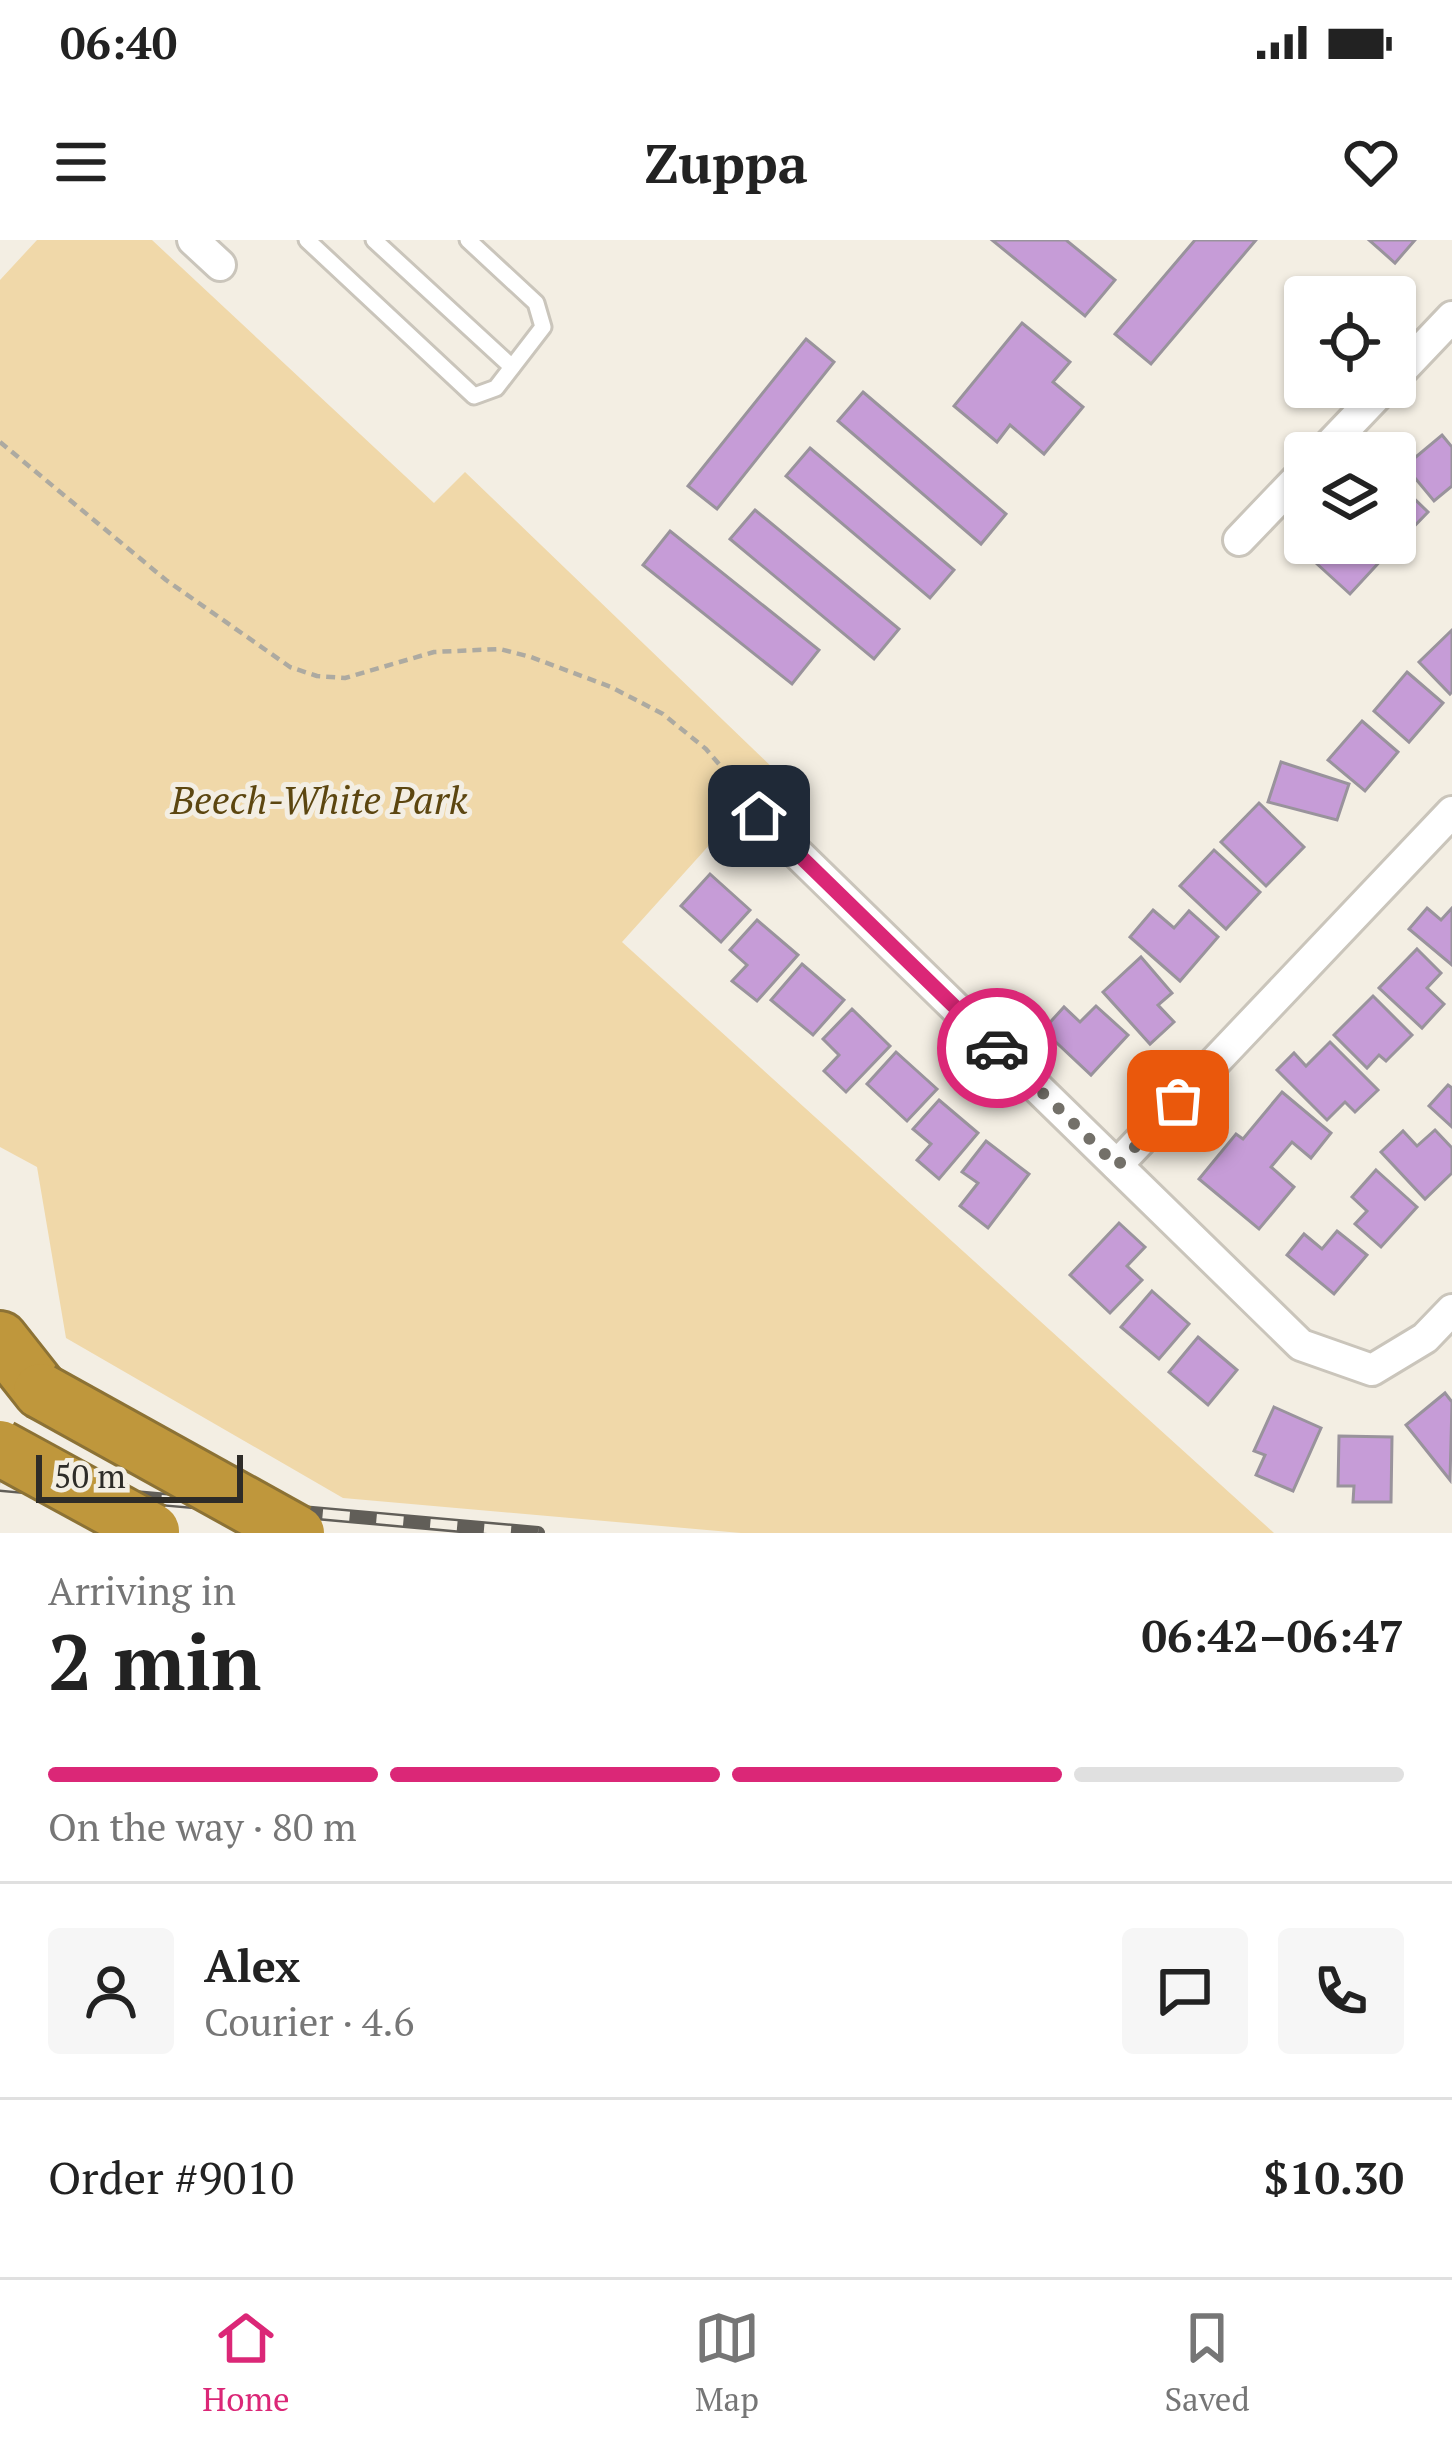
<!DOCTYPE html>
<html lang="en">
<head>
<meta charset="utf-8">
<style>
	:root { --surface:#fff; --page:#f6f6f6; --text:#222; --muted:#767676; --line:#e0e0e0; --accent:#db2777 }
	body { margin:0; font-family:"PT Serif",serif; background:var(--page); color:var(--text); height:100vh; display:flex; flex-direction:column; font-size:45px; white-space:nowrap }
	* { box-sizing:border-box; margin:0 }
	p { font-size:39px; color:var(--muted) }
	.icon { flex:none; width:66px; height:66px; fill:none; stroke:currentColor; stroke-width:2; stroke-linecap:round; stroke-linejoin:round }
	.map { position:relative; height:1293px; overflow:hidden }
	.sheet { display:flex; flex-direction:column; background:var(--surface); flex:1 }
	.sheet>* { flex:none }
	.tools { position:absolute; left:1284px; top:36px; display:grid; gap:24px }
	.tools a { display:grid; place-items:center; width:132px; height:132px; border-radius:12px; background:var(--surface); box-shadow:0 3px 9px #0004; font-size:60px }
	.scale { position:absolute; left:36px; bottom:30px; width:207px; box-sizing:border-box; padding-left:12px; border:6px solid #2e2c28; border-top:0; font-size:33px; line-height:42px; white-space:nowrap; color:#2e2c28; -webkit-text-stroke:9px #f3eee3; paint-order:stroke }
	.pin { position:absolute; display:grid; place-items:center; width:102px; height:102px; color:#fff; margin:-51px; border-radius:24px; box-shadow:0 6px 18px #0006 }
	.courier { position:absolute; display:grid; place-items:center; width:120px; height:120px; margin:-60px; border:9px solid #db2777; border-radius:50%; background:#fff; color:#222; box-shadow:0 3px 15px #0007 }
	.head em { font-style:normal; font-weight:700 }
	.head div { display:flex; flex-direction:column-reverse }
	.head { display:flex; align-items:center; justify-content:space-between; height:204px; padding:0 48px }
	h1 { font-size:78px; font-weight:700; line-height:90px }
	.bar { display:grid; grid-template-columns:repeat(4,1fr); gap:18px 12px; align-content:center; height:144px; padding:0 48px }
	.bar i { height:15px; border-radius:9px; background:var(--line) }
	.bar .on { background:var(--accent) }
	.bar p { grid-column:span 4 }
	.line { display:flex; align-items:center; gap:30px; padding:0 48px; border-top:3px solid var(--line) }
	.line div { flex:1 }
	.round { display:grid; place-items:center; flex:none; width:126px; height:126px; border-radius:12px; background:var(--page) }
	.status { display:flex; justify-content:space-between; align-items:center; height:84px; padding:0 60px; background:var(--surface); direction:ltr }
	.status svg { height:33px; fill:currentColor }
	header { display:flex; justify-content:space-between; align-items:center; height:156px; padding:0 48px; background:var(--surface); font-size:54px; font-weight:700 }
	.tab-bar { display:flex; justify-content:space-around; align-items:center; height:168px; border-top:3px solid var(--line); background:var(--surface); font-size:33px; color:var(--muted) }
	.tab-bar a { display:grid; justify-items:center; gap:6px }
	.tab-bar .on { color:var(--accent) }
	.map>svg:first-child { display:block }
</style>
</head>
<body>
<div class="status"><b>06:40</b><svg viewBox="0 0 49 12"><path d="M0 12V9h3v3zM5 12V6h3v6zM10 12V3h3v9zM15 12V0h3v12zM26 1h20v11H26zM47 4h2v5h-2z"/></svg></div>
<header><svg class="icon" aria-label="menu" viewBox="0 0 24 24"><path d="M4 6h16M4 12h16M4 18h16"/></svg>Zuppa<svg class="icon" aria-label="heart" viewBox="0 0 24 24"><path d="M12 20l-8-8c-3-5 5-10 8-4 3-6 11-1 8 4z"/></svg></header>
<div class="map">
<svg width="1452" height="1293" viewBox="0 0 1452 1293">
	<rect width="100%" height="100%" fill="#f3eee3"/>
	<path fill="#f0d8a9" d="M 37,0 L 152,0 L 434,263 L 465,232 L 776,531 L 622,702 L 1274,1293 L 741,1293 L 343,1258 L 66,1098 L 37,927 L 0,907 L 0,40 Z"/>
	<g fill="#c69cd7" stroke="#99939c" stroke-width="3">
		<path d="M 992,0 L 1066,0 L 1115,40 L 1085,76 Z"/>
		<path d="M 1195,0 L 1256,0 L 1151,124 L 1115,94 Z"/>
		<path d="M 1369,0 L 1415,0 L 1395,23 Z"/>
		<path d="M 1022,83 L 1070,122 L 1053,142 L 1083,167 L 1044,214 L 1010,185 L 997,202 L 954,166 Z"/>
		<path d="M 806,99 L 834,122 L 717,269 L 688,246 Z"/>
		<path d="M 863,152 L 1006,274 L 981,304 L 838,181 Z"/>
		<path d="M 1442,195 L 1452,207 L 1452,246 L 1434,261 L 1405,226 Z"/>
		<path d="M 810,208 L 954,330 L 930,358 L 786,236 Z"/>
		<path d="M 1395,240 L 1428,272 L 1392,309 L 1386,303 L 1395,303 Z"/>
		<path d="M 755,270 L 899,389 L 874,419 L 730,299 Z"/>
		<path d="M 670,291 L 819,410 L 792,444 L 643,325 Z"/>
		<path d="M 1334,303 L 1368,303 L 1384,317 L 1350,354 L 1316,323 Z"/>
		<path d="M 1452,390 L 1452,452 L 1450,454 L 1419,422 Z"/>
		<path d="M 1407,432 L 1443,463 L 1409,502 L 1374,471 Z"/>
		<path d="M 1362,481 L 1398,512 L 1365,551 L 1328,520 Z"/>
		<path d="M 1281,522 L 1349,544 L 1337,580 L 1268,562 Z"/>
		<path d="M 1259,563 L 1304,607 L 1266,646 L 1221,602 Z"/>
		<path d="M 1214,610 L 1260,652 L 1226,689 L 1180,646 Z"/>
		<path d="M 710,634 L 750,670 L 721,702 L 681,666 Z"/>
		<path d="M 1427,668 L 1441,680 L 1452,668 L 1452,725 L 1409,689 Z"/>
		<path d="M 1153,670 L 1174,688 L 1189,671 L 1218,697 L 1180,741 L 1130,697 Z"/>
		<path d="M 757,680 L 798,715 L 757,761 L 732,741 L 747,725 L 730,710 Z"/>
		<path d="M 1417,709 L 1441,733 L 1427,748 L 1444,764 L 1422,788 L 1379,748 Z"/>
		<path d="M 1141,717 L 1172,753 L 1158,765 L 1174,782 L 1150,804 L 1103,752 Z"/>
		<path d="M 802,724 L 844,760 L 813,795 L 771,760 Z"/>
		<path d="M 1373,756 L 1412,795 L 1386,821 L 1379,815 L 1367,828 L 1334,795 Z"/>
		<path d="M 1096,766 L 1128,795 L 1091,835 L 1043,790 L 1064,767 L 1080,782 Z"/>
		<path d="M 852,769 L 890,806 L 846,852 L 824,831 L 839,815 L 823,799 Z"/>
		<path d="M 1330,802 L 1378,850 L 1355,872 L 1345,862 L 1327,880 L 1277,830 L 1294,813 L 1306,826 Z"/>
		<path d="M 896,812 L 937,849 L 907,881 L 867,844 Z"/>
		<path d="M 1448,845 L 1452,848 L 1452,887 L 1429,866 Z"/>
		<path d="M 1282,852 L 1331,893 L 1311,918 L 1292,902 L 1271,927 L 1294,947 L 1259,989 L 1199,939 L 1236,894 L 1243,899 Z"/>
		<path d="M 939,860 L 978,893 L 939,939 L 917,920 L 931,904 L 913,889 Z"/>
		<path d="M 1435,890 L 1452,908 L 1452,933 L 1425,959 L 1381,912 L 1403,891 L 1417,906 Z"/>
		<path d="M 986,901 L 1029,934 L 988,988 L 960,966 L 978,943 L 962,932 Z"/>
		<path d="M 1376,930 L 1417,967 L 1381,1007 L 1355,984 L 1367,971 L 1352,957 Z"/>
		<path d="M 1119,983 L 1145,1007 L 1127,1026 L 1142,1040 L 1110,1073 L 1070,1035 Z"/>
		<path d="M 1337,991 L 1367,1015 L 1334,1054 L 1287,1015 L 1304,994 L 1322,1009 Z"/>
		<path d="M 1152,1051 L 1189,1084 L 1159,1119 L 1121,1087 Z"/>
		<path d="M 1198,1097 L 1237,1130 L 1208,1165 L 1169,1132 Z"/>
		<path d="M 1445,1153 L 1452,1162 L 1450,1240 L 1406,1185 Z"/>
		<path d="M 1274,1167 L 1321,1188 L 1293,1251 L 1256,1235 L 1265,1215 L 1254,1211 Z"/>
		<path d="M 1339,1196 L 1392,1197 L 1391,1262 L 1353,1262 L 1354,1246 L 1338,1246 Z"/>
	</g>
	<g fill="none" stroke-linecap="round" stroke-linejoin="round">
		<g stroke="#cac5bb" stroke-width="21">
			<g id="service">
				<path d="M 307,0 L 474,156 L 496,148 L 543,87 L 536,63 L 468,0"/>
				<path d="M 374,0 L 512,127"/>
			</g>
		</g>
		<g stroke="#cac5bb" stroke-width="36">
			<g id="minor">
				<path d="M 193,0 L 220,25"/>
				<path d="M 1395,137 L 1452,77"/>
				<path d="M 1322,213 L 1385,147"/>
				<path d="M 1239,300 L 1305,231"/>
				<path d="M 759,576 L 1301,1105 L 1372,1130 L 1425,1098 L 1452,1070"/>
				<path d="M 1117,925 L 1452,572"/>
			</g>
		</g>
		<g stroke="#8c7235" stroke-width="60">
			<path id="motorway" d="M 0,1099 L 41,1151"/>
		</g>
		<path stroke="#adaaa1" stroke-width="4.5" stroke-dasharray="9 6" stroke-linecap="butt" d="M 0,202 L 166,340 L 290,427 L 317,436 L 345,438 L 434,412 L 500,409 L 531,417 L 611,447 L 663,474 L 706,509 L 742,551"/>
		<use href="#service" stroke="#fff" stroke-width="15"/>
		<use href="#minor" stroke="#fff" stroke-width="30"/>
		<use href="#motorway" stroke="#bf973c" stroke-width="54"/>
		<g stroke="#615e58" stroke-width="14">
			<path id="rail" d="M 0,1245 L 538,1293"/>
		</g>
		<use href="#rail" stroke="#f3eee3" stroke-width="9" stroke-dasharray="27" stroke-linecap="butt"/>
		<g stroke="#8c7235" stroke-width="60" stroke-linecap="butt">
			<g id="motorway-bridge">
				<path d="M 41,1151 L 297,1293"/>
				<path d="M 0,1208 L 152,1291"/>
			</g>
		</g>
		<use href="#motorway-bridge" stroke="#bf973c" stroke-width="54"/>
	</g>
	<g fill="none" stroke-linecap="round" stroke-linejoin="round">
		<path stroke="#737069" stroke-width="12" stroke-dasharray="0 21.6" d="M 997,808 L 1117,926 L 1178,861"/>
		<path stroke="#db2777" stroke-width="15" d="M 759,576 L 997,808"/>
	</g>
	<g text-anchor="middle" stroke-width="10" stroke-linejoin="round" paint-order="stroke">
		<g font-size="39" font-style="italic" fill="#5c4610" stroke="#f3eee3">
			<text x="319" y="574">Beech-White Park</text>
		</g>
	</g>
</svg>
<div class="tools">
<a><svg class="icon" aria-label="locate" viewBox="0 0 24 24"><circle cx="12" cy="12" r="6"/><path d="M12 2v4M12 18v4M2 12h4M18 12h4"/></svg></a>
<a><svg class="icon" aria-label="layers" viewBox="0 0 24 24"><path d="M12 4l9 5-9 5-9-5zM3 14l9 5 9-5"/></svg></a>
</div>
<div class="scale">50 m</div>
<div class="pin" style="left:1178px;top:861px;background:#ea580c"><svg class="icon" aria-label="bag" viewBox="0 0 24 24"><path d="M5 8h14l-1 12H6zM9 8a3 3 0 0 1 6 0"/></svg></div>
<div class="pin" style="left:759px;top:576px;background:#1f2937"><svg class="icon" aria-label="home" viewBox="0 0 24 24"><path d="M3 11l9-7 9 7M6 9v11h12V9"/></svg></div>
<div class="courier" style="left:997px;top:808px"><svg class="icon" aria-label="car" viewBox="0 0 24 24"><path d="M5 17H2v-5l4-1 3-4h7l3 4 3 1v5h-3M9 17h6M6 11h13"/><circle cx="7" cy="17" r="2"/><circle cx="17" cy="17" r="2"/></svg></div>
</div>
<section class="sheet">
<div class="head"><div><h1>2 min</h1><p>Arriving in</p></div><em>06:42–06:47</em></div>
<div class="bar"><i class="on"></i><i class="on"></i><i class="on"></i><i></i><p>On the way · 80 m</p></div>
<div class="line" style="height:216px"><a class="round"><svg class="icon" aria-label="person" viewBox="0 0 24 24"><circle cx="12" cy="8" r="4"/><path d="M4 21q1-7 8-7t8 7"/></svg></a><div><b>Alex</b><p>Courier · 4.6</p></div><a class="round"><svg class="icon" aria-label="chat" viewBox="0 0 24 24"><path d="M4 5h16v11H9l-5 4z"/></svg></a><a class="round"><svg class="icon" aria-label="phone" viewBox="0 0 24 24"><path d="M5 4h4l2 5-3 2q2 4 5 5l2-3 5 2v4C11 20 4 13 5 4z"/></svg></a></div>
<div class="line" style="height:156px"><div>Order #9010</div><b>$10.30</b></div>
</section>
<nav class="tab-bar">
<a class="on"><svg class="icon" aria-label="home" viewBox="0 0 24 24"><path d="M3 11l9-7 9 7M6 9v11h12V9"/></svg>Home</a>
<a><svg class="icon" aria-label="map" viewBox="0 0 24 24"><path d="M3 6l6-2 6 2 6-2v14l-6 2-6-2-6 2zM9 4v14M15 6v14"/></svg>Map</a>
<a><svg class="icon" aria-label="saved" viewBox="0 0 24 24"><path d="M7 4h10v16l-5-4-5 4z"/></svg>Saved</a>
</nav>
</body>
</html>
